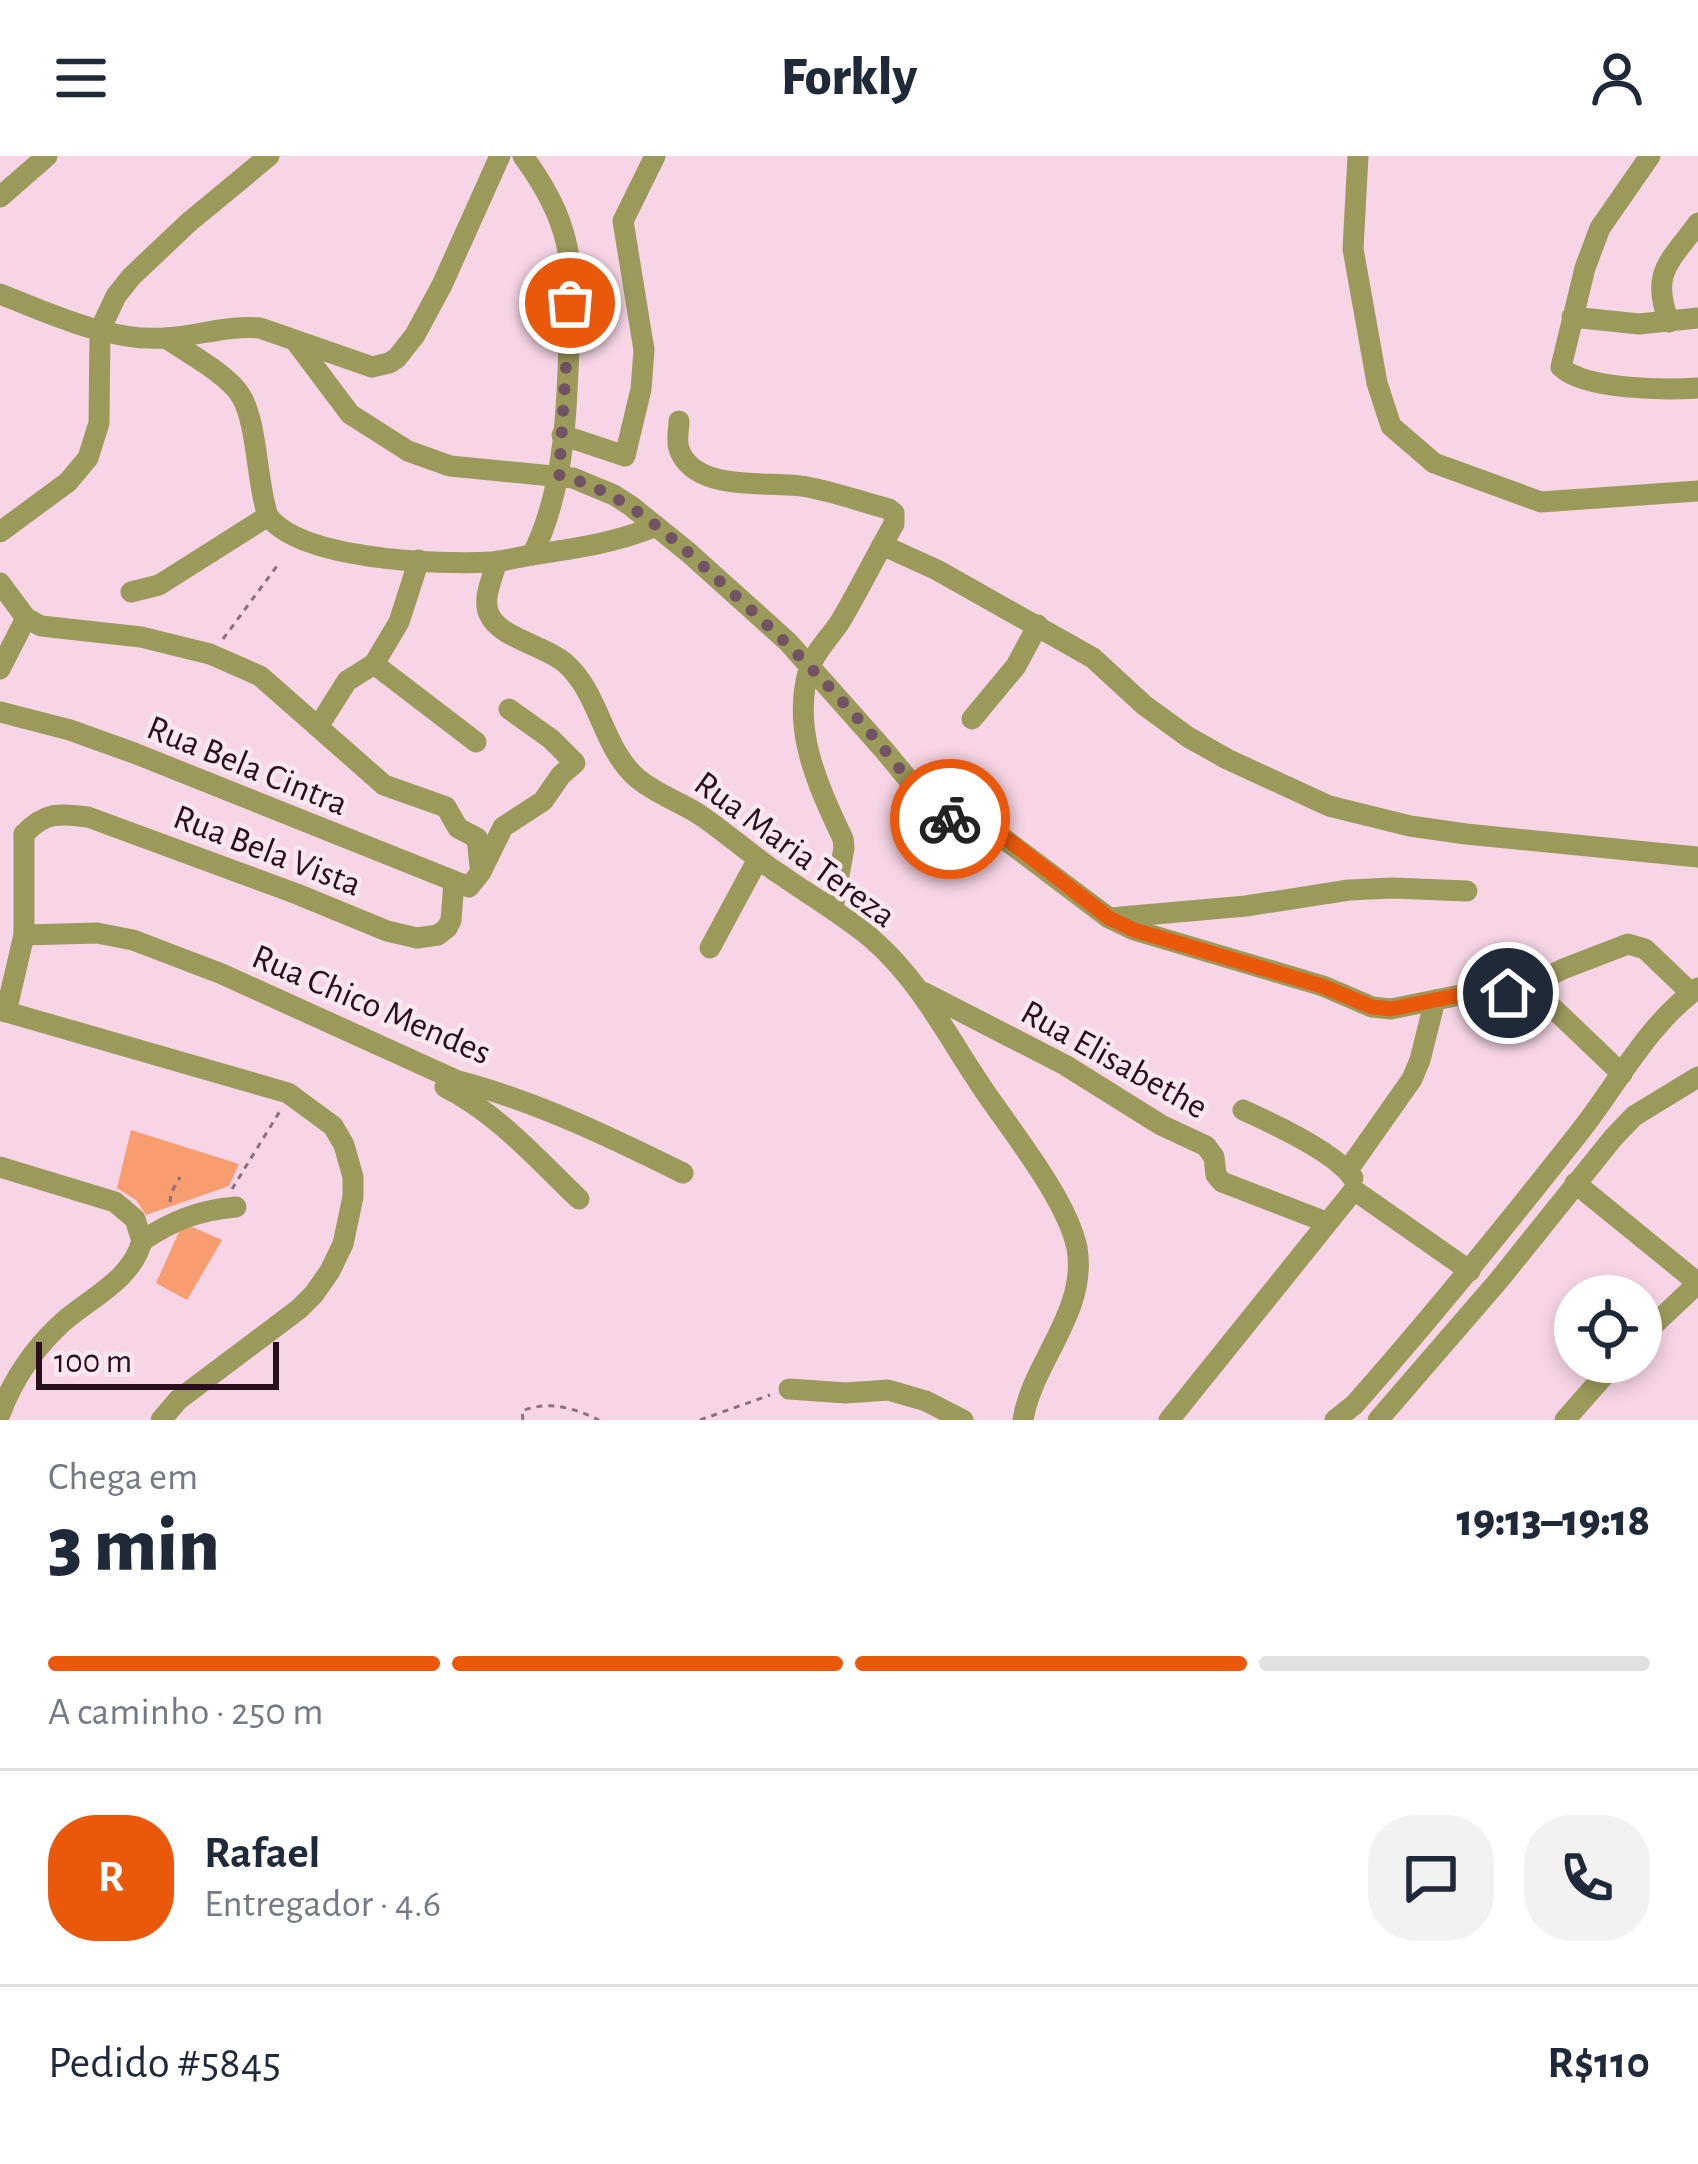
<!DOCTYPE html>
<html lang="pt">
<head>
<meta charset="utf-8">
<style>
	:root { --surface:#fff; --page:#f2f2f3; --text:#1f2937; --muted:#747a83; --line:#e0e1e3; --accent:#ea580c }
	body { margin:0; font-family:"Alegreya Sans",sans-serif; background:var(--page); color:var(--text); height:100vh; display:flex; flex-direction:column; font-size:45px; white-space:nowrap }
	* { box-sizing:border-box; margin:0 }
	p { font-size:39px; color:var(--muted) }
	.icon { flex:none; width:66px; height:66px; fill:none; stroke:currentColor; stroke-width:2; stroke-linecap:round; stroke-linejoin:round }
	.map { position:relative; height:1264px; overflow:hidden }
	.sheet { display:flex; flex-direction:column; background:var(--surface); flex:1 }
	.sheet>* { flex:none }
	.buttons { position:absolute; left:1554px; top:1119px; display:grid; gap:24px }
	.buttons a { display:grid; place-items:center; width:108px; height:108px; border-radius:50%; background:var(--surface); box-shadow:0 6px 18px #0003; font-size:60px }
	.scale { position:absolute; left:36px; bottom:30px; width:243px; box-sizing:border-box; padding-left:12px; border:6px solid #2a0d1e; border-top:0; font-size:33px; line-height:42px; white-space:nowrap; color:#2a0d1e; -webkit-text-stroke:9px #f9e8f0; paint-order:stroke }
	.pin { position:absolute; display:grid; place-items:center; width:102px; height:102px; color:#fff; margin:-51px; border:6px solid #fff; border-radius:50%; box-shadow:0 3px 12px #0007 }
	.courier { position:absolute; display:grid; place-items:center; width:120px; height:120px; margin:-60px; border:9px solid #ea580c; border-radius:50%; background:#fff; color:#222; box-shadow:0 3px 15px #0007 }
	.summary em { font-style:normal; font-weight:800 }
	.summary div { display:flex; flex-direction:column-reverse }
	.summary { display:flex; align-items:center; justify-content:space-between; height:204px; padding:0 48px }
	h1 { font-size:78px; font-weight:800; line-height:90px }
	.bar { display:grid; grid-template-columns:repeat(4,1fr); gap:18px 12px; align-content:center; height:144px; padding:0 48px }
	.bar i { height:15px; border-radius:9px; background:var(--line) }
	.bar .selected { background:var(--accent) }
	.bar p { grid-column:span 4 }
	.line { display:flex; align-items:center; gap:30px; padding:0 48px; border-top:3px solid var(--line) }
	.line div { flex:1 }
	.round { display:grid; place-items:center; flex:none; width:126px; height:126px; border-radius:48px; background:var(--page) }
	header { display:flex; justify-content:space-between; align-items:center; height:156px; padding:0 48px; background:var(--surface); font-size:54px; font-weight:800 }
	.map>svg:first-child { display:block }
</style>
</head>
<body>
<header><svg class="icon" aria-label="menu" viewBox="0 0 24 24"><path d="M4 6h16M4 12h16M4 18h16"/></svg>Forkly<svg class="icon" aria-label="person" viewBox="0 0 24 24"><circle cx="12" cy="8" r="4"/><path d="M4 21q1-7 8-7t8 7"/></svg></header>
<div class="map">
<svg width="1698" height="1264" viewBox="0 0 1698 1264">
	<rect width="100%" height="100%" fill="#f7d5e6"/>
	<g fill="#f79d70">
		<path d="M 131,974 L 239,1008 L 229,1030 L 146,1059 L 136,1044 L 117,1032 Z"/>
		<path d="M 183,1067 L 222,1084 L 187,1144 L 156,1127 Z"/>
	</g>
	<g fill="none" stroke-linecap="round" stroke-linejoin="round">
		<g stroke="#8d6e7f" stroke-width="3" stroke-dasharray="6 6" stroke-linecap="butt">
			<path d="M 223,483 L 277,410"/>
			<path d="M 232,1033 L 280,955"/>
			<path d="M 170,1046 L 171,1037 L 180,1021"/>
			<path d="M 523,1264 L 522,1255 C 550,1244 573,1252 599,1264"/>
			<path d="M 700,1264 L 770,1239"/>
		</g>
		<g stroke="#9c9a5b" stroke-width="21">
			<path d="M 523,0 C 550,37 568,72 571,119 C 567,208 573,319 532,399"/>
			<path d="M 1358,0 L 1353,93 L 1377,227 L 1391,270 L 1434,307 L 1541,346 L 1698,335"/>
			<path d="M 1650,0 L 1600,72 L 1585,112 L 1561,211 C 1585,234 1665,234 1698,232"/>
			<path d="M 0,41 L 47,0"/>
			<path d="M 0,138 C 51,158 110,186 165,182 C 198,180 228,169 260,172 L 372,211 L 389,207 L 397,202 L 415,179 L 442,129 L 500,0"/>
			<path d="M 1572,161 L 1639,168 L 1698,162"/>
			<path d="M 1669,166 C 1650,116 1670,106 1698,67"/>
			<path d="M 166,182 C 187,197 228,218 241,240 C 258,269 256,325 268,360 C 301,404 438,409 492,406 C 507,405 522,400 538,398 C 579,392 618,386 656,370"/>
			<path d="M 296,186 L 350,258 L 408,295 L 450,310 L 573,322 L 614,339 L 631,350 L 688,396 L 788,486 L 884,594 L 937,658 L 995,676 L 1109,762 L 1134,774 L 1323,830 L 1372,851 L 1391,853 L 1470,837 L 1522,834 L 1563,813 L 1628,788 L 1645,793 L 1691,837"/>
			<path d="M 679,265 C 679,274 676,284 679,293 C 695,338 770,324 807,331 C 835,336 862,346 889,353 L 894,357 L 894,368 C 875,401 859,434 840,466 C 830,481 814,497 809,513 C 791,574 818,629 843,683 L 844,692 L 833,752"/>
			<path d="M 562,279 L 625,300 L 641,233 L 644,194 L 623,65 L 655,0"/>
			<path d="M 0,376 L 68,326 L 88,302 L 99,267 L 100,174 L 116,140 L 131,121 L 188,67 L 269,0"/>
			<path d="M 882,389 L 937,414 L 1093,502 L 1144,549 L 1188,581 L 1227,603 L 1329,650 L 1410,670 L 1466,678 L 1698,701"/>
			<path d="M 497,405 C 493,421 482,442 489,458 C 499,482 546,490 565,507 C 600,537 602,592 637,622 C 656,638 680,646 700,659 C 728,678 753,701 781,719 C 811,740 842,758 871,782 C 925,828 954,894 995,950 C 1021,987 1068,1048 1077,1092 C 1088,1156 1032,1206 1023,1264"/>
			<path d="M 0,427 L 26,462 L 41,470 L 141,481 L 210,498 L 260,520 L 384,629 L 446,651 L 458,672 L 477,682 L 480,711"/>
			<path d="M 131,436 L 159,429 L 268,360"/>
			<path d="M 374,508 L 476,586"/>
			<path d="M 0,513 L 26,462"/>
			<path d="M 0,556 L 70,574 L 134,597 L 469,731 L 481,716 L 503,671 L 543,645 L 561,619 L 575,607 L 551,583 L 509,553"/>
			<path d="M 972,563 L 1016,510 L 1038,469"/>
			<path d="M 318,571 L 347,525 L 374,508 L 399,466 L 419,404"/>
			<path d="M 24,678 C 45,656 59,657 88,661 L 297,738 L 387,775 L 417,782 L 438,779 L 447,772 L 451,764 L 454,726"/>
			<path d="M 1110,762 L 1246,750 L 1349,734 L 1392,732 L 1467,735"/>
			<path d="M 24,779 L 97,777 L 133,784 L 222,818 L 458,925 C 536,945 612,982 683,1017"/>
			<path d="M 710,792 L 758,703"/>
			<path d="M 1531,831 L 1622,918"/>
			<path d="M 925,837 L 1065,909 L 1161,969 L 1206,990 L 1214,1001 L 1216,1019 L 1222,1026 L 1326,1066"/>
			<path d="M 0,854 L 288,937 L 333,970 L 344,989 L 353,1021 L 353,1041 L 343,1088 L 330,1115 L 314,1138 L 299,1153 L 178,1244 L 161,1264"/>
			<path d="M 6,856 L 24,779 L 24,678"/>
			<path d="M 445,931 C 497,957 537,1003 579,1043"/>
			<path d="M 1243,954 C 1272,967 1336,997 1353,1022"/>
			<path d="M 0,1011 L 115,1046 L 135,1063 L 142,1085 C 132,1123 92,1141 64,1165 C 35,1191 14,1221 0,1258"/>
			<path d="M 1348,1014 L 1412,923 L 1420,904 L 1435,844"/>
			<path d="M 1575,1027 L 1698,1127"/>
			<path d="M 1354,1034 L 1470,1115"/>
			<path d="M 142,1085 C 173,1064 200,1054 236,1051"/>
			<path d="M 1641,1181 L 1698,1127"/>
			<path d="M 789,1233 L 846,1237 L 888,1234 L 926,1245 L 963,1264"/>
			<path d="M 1169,1264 L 1354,1034"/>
			<path d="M 1335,1264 L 1354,1249 C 1434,1159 1508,1067 1582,973 C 1619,925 1648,868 1698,832"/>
			<path d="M 1378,1264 L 1499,1124 L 1613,982 L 1634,960 L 1698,921"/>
			<path d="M 1565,1264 L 1616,1206"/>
		</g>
	</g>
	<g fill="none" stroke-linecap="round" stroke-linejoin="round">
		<path stroke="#725364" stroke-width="12" stroke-dasharray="0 21.6" d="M 570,147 L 559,319 C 627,336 677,386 727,432 C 801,498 870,570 928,650 L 937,658 L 950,663"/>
		<path stroke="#ea580c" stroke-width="15" d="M 950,663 L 995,676 L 1011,686 L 1109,762 L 1134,774 L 1322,830 L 1372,851 L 1391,853 L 1469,837 L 1508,837"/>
	</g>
	<g text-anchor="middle" stroke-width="9" stroke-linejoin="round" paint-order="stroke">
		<g font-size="36" fill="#2a0d1e" stroke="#f9e8f0">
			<text transform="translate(248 608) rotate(22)" y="13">Rua Bela Cintra</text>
			<text transform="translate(796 692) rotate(36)" y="13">Rua Maria Tereza</text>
			<text transform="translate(268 693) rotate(21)" y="13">Rua Bela Vista</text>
			<text transform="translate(372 847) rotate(23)" y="13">Rua Chico Mendes</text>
			<text transform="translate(1115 902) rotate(29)" y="13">Rua Elisabethe</text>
		</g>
	</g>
</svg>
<div class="buttons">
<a><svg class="icon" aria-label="locate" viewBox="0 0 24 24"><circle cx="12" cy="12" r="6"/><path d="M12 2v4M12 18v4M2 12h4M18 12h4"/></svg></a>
</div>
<div class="scale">100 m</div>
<div class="pin" style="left:570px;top:147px;background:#ea580c"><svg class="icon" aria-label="bag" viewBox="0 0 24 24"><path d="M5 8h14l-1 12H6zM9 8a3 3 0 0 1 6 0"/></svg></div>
<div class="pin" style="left:1508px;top:837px;background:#1f2937"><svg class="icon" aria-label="home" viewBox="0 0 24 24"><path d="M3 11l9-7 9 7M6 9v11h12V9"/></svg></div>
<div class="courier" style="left:950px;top:663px"><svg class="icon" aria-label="bike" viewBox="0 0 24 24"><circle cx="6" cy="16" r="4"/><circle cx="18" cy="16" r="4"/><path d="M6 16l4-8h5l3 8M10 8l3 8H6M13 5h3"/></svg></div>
</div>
<section class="sheet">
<div class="summary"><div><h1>3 min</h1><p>Chega em</p></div><em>19:13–19:18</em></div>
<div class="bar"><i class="selected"></i><i class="selected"></i><i class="selected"></i><i></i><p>A caminho · 250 m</p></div>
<div class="line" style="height:216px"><b class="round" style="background:var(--accent);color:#fff">R</b><div><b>Rafael</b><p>Entregador · 4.6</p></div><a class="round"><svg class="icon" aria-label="chat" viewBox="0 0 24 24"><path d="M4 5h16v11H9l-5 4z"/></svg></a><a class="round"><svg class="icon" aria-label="phone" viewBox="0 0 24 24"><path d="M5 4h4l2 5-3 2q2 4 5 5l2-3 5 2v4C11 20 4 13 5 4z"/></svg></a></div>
<div class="line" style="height:156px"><div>Pedido #5845</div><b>R$110</b></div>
</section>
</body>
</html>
